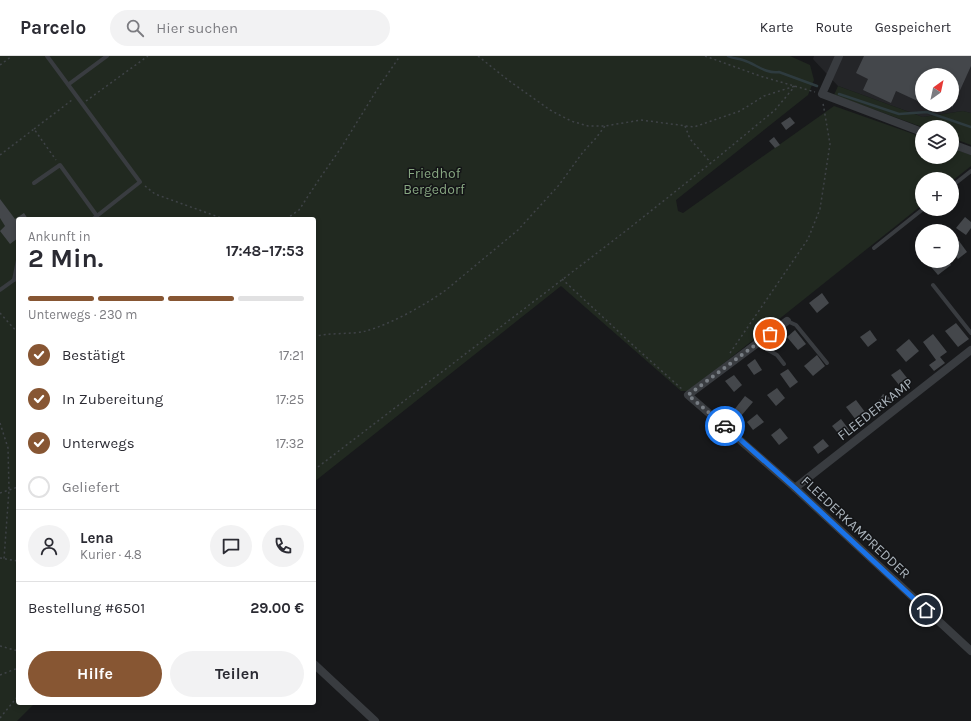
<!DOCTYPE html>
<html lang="de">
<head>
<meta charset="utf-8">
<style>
	:root { --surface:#fff; --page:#f2f2f3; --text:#2b2b33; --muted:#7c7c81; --line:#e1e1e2; --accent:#875633 }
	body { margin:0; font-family:Karla,sans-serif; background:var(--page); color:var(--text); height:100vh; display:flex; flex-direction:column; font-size:15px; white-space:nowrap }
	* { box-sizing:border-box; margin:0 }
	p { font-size:13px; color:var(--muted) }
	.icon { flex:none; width:22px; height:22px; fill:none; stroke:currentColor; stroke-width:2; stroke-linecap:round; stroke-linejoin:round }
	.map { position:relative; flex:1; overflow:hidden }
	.side { position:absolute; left:16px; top:161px; width:300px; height:488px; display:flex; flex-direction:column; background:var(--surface); border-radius:4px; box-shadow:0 2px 6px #0003 }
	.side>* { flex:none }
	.needle { width:26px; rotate:33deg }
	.controls { position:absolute; left:915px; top:12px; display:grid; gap:8px }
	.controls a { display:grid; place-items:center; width:44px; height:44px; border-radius:50%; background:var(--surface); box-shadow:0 2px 6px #0003; font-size:20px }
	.pin { position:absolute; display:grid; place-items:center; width:34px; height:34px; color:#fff; margin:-17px; border:2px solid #fff; border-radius:50%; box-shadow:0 1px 4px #0007 }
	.courier { position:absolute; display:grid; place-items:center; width:40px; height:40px; margin:-20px; border:3px solid #1a73e8; border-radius:50%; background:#fff; color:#222; box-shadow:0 1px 5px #0007 }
	.head em { font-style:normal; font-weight:700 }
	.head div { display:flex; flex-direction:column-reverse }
	.head { display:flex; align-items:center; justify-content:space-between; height:68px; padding:0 12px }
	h1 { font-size:26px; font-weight:700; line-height:30px }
	.bar { display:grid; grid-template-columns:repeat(4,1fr); gap:6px 4px; align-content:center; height:48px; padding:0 12px }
	.bar i { height:5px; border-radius:3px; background:var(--line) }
	.bar .selected { background:var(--accent) }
	.bar p { grid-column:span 4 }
	.line { display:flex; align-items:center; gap:10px; padding:0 12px; border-top:1px solid var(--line) }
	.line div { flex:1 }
	.round { display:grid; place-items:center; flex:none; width:42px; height:42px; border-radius:21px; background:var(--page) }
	ol { padding:0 12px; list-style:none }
	li { display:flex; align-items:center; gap:12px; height:44px }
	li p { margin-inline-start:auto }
	li .icon { padding:4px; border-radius:50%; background:var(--accent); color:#fff; stroke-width:4 }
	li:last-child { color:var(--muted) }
	li i { width:22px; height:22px; border:2px solid var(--line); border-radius:50% }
	.action { display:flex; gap:8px; margin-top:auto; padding:8px 12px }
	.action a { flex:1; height:46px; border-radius:24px; background:var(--accent); color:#fff; font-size:16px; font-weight:700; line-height:46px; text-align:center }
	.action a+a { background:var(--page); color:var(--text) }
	header { display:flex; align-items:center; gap:24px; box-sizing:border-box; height:56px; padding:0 20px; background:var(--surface); border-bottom:1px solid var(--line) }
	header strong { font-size:19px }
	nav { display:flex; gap:22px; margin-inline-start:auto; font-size:14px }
	.search { width:280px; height:36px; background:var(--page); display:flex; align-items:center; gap:10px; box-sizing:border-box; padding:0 14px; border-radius:22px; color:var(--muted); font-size:15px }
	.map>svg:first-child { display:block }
</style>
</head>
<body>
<header>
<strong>Parcelo</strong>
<div class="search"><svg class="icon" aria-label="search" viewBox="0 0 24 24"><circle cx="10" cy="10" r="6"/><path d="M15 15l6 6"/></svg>Hier suchen</div>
<nav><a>Karte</a><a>Route</a><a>Gespeichert</a></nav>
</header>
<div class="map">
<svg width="971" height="665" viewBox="0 0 971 665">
	<rect width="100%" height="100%" fill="#18191b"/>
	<path fill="#242528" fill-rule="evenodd" d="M 814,0 L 971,0 L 971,57 L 963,55 L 923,61 L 838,30 L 813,3 ZM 922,19 L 952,19 L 952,49 L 922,49 Z"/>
	<g fill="#212920">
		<path d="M 0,0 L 790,0 L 810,9 L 814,24 L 808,39 L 676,144 L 678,155 L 683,157 L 834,50 L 922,81 L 922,101 L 952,101 L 952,92 L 971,99 L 971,110 L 952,125 L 952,123 L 922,123 L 922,149 L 689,335 L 681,335 L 561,230 L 314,426 L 314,163 L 18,163 L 18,647 L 35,647 L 17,665 L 0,665 Z"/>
		<path d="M 838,30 L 923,61 L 963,55 L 971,57 L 971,89 L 952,82 L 952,71 L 922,71 L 834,39 Z"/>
	</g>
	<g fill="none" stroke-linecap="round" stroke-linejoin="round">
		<g stroke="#2e3b3f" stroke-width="2.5">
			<path d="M 728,0 C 733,3 738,2 743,4 C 756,8 765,18 779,16 L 817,30"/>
			<path d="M 839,38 L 899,58 L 927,56 L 971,71"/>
		</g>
	</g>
	<g fill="#44474b">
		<path d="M 864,0 L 971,0 L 971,10 L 952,52 L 952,19 L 922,19 L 922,47 L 896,35 L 891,47 L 863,34 L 868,23 L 856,17 Z"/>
		<path d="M 790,61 L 795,67 L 786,74 L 781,67 Z"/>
		<path d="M 774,81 L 780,89 L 775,92 L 769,85 Z"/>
		<path d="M 0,143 L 15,163 L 24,157 L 28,163 L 18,163 L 18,182 L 10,188 L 0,175 L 5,170 L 0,162 Z"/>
		<path d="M 965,161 L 971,166 L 971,172 L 966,179 L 956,172 Z"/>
		<path d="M 959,185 L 967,196 L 958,203 L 952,196 L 952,190 Z"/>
		<path d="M 926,205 L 948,205 L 951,209 L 938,219 Z"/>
		<path d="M 822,237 L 829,247 L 817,257 L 809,247 Z"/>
		<path d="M 956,267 L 969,283 L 958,291 L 945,275 Z"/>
		<path d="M 795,274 L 806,288 L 798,294 L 787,281 Z"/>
		<path d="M 870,274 L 877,284 L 868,291 L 860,281 Z"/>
		<path d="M 933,278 L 947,296 L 940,301 L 945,307 L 934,315 L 929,309 L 936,304 L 923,286 Z"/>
		<path d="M 909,283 L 919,295 L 906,306 L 896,294 Z"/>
		<path d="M 817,299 L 825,310 L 813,320 L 804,310 Z"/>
		<path d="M 755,303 L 762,314 L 754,319 L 747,309 Z"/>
		<path d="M 788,313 L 798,326 L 790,332 L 780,318 Z"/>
		<path d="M 900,313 L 911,327 L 903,334 L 891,319 Z"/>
		<path d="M 734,319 L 742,329 L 734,336 L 725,325 Z"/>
		<path d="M 777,332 L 785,342 L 776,350 L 767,339 Z"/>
		<path d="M 883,338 L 890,342 L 886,348 L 879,344 Z"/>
		<path d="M 745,340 L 753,346 L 741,360 L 734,354 Z"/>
		<path d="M 856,344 L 865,356 L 856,364 L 846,351 Z"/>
		<path d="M 757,358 L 764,366 L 753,374 L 747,366 Z"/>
		<path d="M 841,363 L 850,375 L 842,382 L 832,370 Z"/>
		<path d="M 780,372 L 788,382 L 779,389 L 771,379 Z"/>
		<path d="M 823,383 L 829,390 L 818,398 L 813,391 Z"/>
	</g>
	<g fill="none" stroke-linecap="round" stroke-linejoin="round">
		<g stroke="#3f4347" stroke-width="1.5" stroke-dasharray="2 3" stroke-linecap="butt">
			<path d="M 478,0 L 508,24 L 550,54 L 571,65 L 588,70 L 605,70 L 641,64 L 694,71 L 740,55 L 764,40 L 795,30"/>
			<path d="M 705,0 L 760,20 L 815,36"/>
			<path d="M 0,9 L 12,0"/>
			<path d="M 86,45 L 148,0"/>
			<path d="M 685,70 L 690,83 L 711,107"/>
			<path d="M 34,73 L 72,44"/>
			<path d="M 0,99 L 34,73 L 56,104"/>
			<path d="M 145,130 L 155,138 L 224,163"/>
			<path d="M 286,163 L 299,154 L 318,125 L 341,92 L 378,32 L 400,0"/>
			<path d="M 562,223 L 635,291 L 683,334"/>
			<path d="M 0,257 L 18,277"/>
			<path d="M 314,281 C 327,276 351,279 366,275 C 391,268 425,249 446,234 L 518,174 L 559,129 L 583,96 L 596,82 L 605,70"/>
			<path d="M 730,297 L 808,183 L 820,153 L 830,88 L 823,47"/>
			<path d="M 0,367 L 8,392 L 9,434 L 4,503"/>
			<path d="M 314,414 L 627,174 L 711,107 L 775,54 L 795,30"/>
			<path d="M 0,437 L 18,431"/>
			<path d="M 0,502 L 18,505"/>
			<path d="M 0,590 L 18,595"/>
			<path d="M 0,619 L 18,612"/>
			<path d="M 0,662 L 18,640"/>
		</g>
		<g stroke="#393c40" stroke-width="4">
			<path d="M 47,0 L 140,126 L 93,163"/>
			<path d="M 69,28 L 107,0"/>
			<path d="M 34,127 L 60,109 L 97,160"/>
			<path d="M 952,130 L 971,115"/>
			<path d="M 874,192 L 923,153"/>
			<path d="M 14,224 L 18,204"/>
			<path d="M 933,229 L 971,277"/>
			<path d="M 0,234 L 18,221"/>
			<path d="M 787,265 L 796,269 L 827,307"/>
			<path d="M 761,285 L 768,294 L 777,299 L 784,308"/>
		</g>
		<g stroke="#393c40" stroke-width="8">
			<path d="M 839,0 L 822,38 L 922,76"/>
			<path d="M 952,88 L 971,95"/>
			<path d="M 787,265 L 688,339 L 795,432 L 971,595"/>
			<path d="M 795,432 L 971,294"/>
			<path d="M 314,608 L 375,665"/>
		</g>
	</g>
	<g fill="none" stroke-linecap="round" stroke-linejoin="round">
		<path stroke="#777d83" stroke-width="4" stroke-dasharray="0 7.2" d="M 725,370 L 688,339 L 770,278"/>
		<path stroke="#1a73e8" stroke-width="5" d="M 725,370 L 795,432 L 926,554"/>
	</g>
	<g text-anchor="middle" stroke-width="3" stroke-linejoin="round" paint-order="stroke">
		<g font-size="14" fill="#87a681" stroke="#131416">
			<text x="434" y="122">Friedhof<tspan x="434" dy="16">Bergedorf</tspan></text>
		</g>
		<g font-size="14" fill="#aab3bb" stroke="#131416">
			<text transform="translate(875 353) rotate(-38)" y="5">FLEEDERKAMP</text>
			<text transform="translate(856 471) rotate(43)" y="5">FLEEDERKAMPREDDER</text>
		</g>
	</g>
</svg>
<div class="controls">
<a><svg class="needle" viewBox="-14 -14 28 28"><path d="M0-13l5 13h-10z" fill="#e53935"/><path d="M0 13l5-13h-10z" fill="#7c7c81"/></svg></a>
<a><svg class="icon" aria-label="layers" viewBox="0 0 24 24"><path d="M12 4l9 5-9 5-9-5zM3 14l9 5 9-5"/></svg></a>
<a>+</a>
<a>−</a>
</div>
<div class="pin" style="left:770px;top:278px;background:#ea580c"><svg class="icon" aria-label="bag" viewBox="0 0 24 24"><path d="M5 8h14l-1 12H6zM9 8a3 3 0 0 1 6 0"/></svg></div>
<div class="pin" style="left:926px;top:554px;background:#1f2937"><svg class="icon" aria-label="home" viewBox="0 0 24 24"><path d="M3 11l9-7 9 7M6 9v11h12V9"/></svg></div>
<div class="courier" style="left:725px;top:370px"><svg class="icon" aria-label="car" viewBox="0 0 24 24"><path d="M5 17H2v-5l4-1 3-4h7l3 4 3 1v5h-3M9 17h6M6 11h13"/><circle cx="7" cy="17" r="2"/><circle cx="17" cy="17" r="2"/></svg></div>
<section class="side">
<div class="head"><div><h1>2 Min.</h1><p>Ankunft in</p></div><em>17:48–17:53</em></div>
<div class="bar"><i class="selected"></i><i class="selected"></i><i class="selected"></i><i></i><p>Unterwegs · 230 m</p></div>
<ol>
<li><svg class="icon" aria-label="check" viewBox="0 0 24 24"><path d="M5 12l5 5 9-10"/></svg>Bestätigt<p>17:21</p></li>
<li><svg class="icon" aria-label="check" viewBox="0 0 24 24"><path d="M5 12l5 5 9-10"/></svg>In Zubereitung<p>17:25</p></li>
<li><svg class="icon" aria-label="check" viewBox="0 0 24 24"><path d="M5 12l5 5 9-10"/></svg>Unterwegs<p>17:32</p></li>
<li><i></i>Geliefert</li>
</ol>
<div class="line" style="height:72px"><a class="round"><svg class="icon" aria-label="person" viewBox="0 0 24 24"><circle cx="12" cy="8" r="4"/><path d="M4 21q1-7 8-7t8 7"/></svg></a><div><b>Lena</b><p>Kurier · 4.8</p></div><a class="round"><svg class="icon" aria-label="chat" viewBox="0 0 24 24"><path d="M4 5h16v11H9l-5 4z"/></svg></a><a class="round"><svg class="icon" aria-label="phone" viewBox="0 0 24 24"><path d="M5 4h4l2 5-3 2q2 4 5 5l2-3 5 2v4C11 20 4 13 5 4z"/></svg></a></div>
<div class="line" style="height:52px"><div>Bestellung #6501</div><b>29.00 €</b></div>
<div class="action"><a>Hilfe</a><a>Teilen</a></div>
</section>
</div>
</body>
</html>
